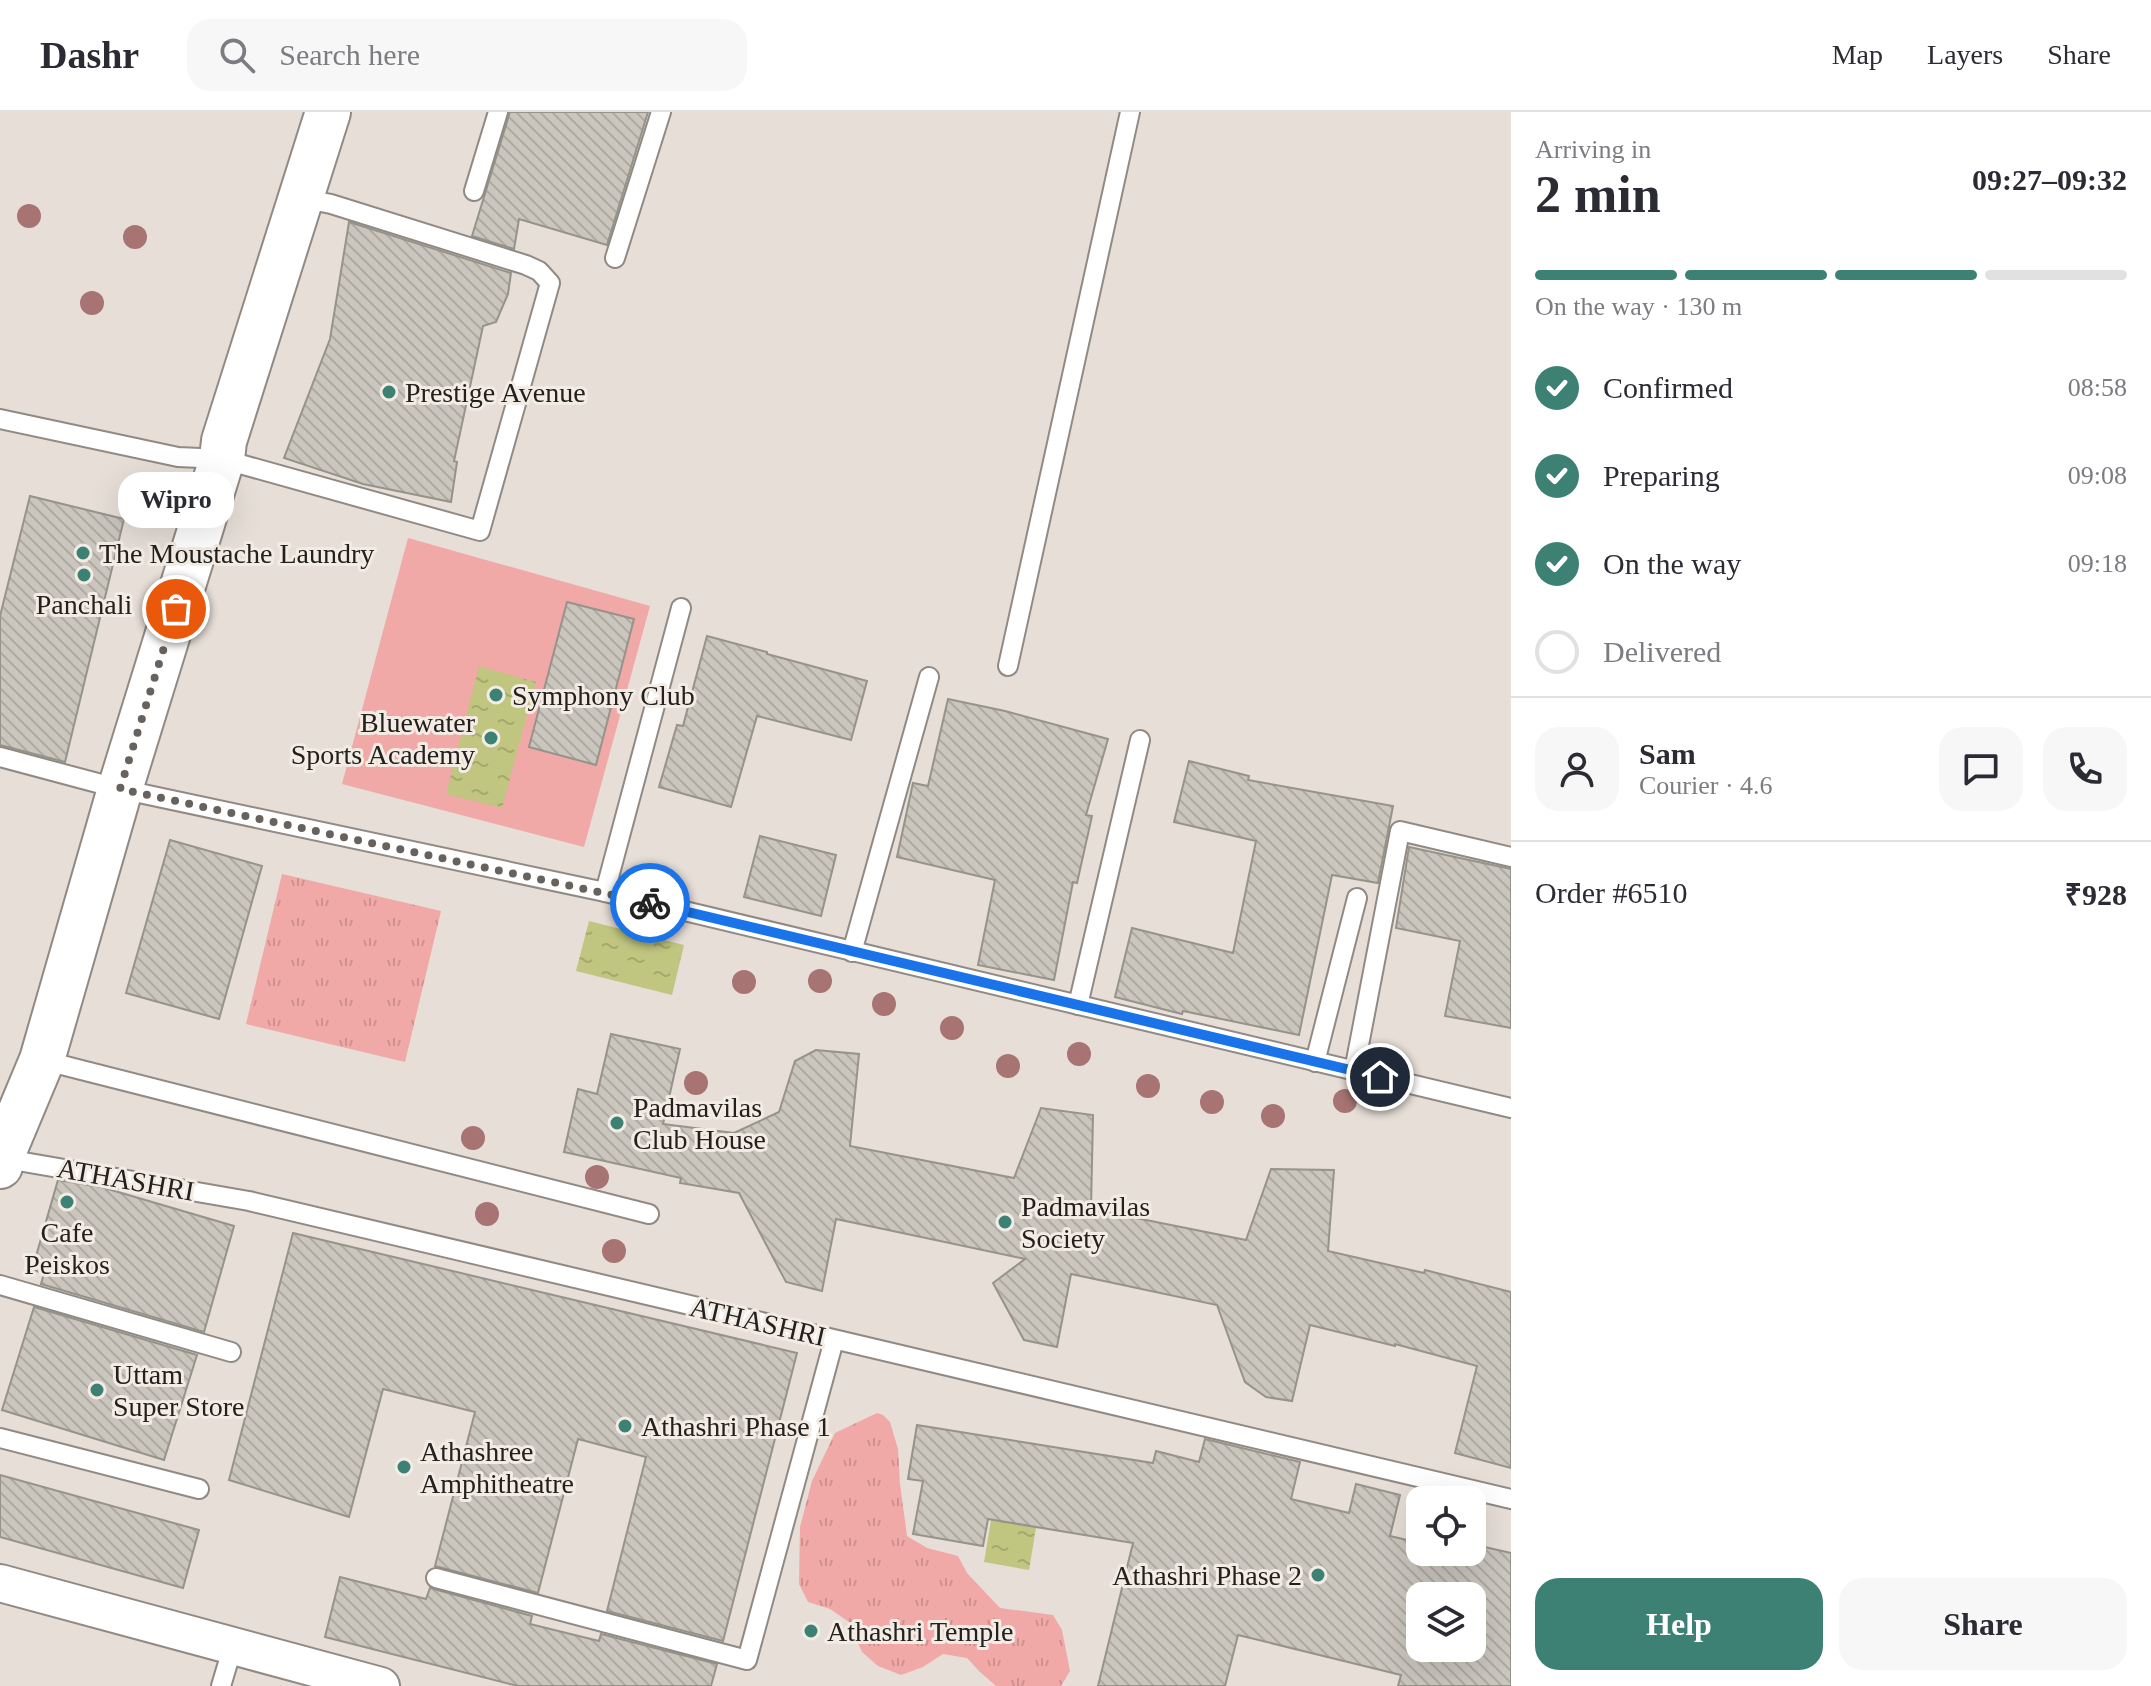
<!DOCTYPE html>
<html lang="en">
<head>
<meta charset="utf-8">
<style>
	:root { --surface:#fff; --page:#f7f7f7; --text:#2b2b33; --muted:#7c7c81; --line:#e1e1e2; --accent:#3d8174 }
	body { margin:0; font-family:Georgia,serif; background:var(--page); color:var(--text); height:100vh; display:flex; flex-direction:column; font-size:30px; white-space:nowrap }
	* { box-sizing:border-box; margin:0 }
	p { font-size:26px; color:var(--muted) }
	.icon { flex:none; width:44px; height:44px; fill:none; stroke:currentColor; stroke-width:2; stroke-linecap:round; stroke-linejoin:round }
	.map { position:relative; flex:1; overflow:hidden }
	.panel { display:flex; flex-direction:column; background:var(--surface); width:640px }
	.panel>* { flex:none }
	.tools { position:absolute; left:1406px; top:1374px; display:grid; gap:16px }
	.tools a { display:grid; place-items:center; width:80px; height:80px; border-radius:16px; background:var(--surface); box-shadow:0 8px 32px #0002; font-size:40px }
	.pin { position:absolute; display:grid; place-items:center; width:68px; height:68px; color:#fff; margin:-34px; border:4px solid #fff; border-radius:50%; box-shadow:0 2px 8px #0007 }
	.courier { position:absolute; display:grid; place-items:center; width:80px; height:80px; margin:-40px; border:6px solid #1a73e8; border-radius:50%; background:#fff; color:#222; box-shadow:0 2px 10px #0007 }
	.bubble { position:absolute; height:56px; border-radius:24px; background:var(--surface); box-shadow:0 8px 32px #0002; font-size:26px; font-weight:800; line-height:56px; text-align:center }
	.summary em { font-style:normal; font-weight:800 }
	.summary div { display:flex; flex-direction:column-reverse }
	.summary { display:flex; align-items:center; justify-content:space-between; height:136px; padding:0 24px }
	h1 { font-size:52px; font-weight:800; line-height:60px }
	.bar { display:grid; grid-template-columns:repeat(4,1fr); gap:12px 8px; align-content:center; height:96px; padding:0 24px }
	.bar i { height:10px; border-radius:6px; background:var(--line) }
	.bar .active { background:var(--accent) }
	.bar p { grid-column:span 4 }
	.line { display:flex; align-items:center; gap:20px; padding:0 24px; border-top:2px solid var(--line) }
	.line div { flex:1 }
	.round { display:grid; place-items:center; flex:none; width:84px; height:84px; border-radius:24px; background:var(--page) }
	ol { padding:0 24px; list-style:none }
	li { display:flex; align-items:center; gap:24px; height:88px }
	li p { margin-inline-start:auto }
	li .icon { padding:8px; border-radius:50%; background:var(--accent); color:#fff; stroke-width:4 }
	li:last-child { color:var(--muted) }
	li i { width:44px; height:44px; border:4px solid var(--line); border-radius:50% }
	.primary-button { display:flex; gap:16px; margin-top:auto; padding:16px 24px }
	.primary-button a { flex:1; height:92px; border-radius:24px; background:var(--accent); color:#fff; font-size:32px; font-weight:800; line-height:92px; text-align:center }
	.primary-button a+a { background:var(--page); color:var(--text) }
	header { display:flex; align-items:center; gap:48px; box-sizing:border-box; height:112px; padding:0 40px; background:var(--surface); border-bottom:2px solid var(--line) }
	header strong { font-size:38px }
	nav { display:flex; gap:44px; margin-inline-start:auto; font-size:28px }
	.search { width:560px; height:72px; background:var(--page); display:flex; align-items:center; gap:20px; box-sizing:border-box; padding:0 28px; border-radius:24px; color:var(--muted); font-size:30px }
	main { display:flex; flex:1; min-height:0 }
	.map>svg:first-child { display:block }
</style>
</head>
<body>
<header>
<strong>Dashr</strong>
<div class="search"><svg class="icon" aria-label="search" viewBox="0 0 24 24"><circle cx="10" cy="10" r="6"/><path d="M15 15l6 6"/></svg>Search here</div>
<nav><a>Map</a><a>Layers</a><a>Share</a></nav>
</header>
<main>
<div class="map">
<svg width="1511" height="1574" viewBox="0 0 1511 1574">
	<defs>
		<pattern id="grass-tufts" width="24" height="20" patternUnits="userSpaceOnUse" patternTransform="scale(2)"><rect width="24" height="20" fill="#f0a9a6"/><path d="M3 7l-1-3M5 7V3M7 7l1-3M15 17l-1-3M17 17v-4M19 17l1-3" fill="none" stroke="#ce918e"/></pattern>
		<pattern id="water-ripples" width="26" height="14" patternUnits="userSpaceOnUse" patternTransform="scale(2)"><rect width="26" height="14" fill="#c0c57f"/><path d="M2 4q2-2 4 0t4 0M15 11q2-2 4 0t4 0" fill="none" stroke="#a5a96d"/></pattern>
		<pattern id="building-back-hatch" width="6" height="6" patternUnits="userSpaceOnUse" patternTransform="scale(2)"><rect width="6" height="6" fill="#cac6be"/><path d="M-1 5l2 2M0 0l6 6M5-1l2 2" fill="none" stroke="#adaaa3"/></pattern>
	</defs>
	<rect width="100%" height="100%" fill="#e6ded7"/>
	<g fill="url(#grass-tufts)">
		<path d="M 282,762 L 441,799 L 405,950 L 246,912 Z"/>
		<path d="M 877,1301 L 883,1303 L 890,1310 L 898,1337 L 900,1372 L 907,1424 L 927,1436 L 958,1444 L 967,1461 L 1000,1496 L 1053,1503 L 1062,1518 L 1070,1559 L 1061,1574 L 996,1574 L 980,1560 L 967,1546 L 943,1542 L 923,1555 L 901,1563 L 878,1554 L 862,1540 L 849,1510 L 830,1497 L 808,1490 L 799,1472 L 800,1415 L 812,1369 L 835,1321 Z"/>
	</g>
	<path fill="#f0a9a6" d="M 408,426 L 650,494 L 584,735 L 342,672 Z"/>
	<g fill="url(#water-ripples)">
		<path d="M 479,554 L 536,570 L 502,696 L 446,682 Z"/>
		<path d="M 589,809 L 684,833 L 672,883 L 576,859 Z"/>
		<path d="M 992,1402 L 1037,1410 L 1029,1458 L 984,1450 Z"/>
	</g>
	<g fill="url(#building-back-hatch)" stroke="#96938a" stroke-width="2" fill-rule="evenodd">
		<path d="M 510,0 L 648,0 L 607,133 L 519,107 L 514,137 L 472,124 Z"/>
		<path d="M 349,110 L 511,161 L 508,182 L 496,210 L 483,214 L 454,349 L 457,350 L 451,390 L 363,372 L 284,346 L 330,227 Z"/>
		<path d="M 30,384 L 124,407 L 65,650 L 0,633 L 0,504 Z"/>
		<path d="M 567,490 L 634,507 L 596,653 L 529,635 Z"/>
		<path d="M 707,524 L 767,540 L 767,542 L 867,569 L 851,628 L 757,604 L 731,695 L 659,675 L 677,613 L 683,614 Z"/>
		<path d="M 948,587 L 1005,599 L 1108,627 L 1086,703 L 1092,704 L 1077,771 L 1073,770 L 1054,868 L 978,853 L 995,768 L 897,745 L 913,671 L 928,674 Z"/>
		<path d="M 1189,649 L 1249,664 L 1248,668 L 1393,694 L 1378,771 L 1332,763 L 1299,923 L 1183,899 L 1182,902 L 1115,885 L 1132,816 L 1233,841 L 1256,729 L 1174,710 Z"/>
		<path d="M 760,724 L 836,743 L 821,804 L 744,785 Z"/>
		<path d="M 170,728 L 262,754 L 219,907 L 126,881 Z"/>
		<path d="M 1409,735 L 1511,757 L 1511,916 L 1445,904 L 1460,829 L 1396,816 Z"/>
		<path d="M 611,922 L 680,937 L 663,1012 L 734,1021 L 779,1000 L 795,949 L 816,938 L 859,942 L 850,1034 L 1014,1066 L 1041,996 L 1093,1003 L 1091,1097 L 1246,1128 L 1271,1057 L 1334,1058 L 1328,1139 L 1424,1161 L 1425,1158 L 1511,1180 L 1511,1356 L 1455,1341 L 1477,1254 L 1395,1232 L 1395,1234 L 1310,1213 L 1292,1289 L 1266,1285 L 1245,1270 L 1217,1193 L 1071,1162 L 1057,1235 L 1024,1228 L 993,1171 L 1025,1147 L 836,1107 L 822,1179 L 786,1170 L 739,1081 L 680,1071 L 681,1066 L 564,1040 L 578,977 L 597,982 Z"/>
		<path d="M 58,1068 L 101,1075 L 234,1114 L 204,1220 L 41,1172 L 44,1161 L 32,1158 Z"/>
		<path d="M 293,1121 L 797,1241 L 723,1529 L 607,1499 L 646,1345 L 578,1327 L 538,1481 L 435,1454 L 475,1300 L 383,1277 L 349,1405 L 229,1368 Z"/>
		<path d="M 34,1195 L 197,1243 L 164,1348 L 2,1298 Z"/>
		<path d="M 917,1313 L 1153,1351 L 1156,1339 L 1199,1350 L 1205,1327 L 1300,1350 L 1291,1387 L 1349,1401 L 1356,1372 L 1400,1383 L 1390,1424 L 1420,1431 L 1420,1440 L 1455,1440 L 1472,1444 L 1472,1432 L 1511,1441 L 1511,1574 L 1398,1574 L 1401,1563 L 1238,1523 L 1225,1574 L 1098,1574 L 1133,1431 L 988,1407 L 983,1434 L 913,1422 L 923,1369 L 908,1367 ZM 1420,1484 L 1472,1484 L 1472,1536 L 1420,1536 Z"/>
		<path d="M 0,1363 L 199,1418 L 183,1476 L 0,1425 Z"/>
		<path d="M 340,1465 L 426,1487 L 430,1476 L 532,1504 L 530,1512 L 599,1529 L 601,1522 L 717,1552 L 711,1574 L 518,1574 L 325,1525 Z"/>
	</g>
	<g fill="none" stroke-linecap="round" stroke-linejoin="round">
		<g stroke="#918a84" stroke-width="22">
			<g id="service">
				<path d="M 474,79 L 498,0"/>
				<path d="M 615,146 L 661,0"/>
				<path d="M 0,307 L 178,345 L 222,347 L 480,419 L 550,171 L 539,159 L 526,153 L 331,92 L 301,86"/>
				<path d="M 1008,554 L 1130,0"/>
				<path d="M 0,645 L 120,677 L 605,780 L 1511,996"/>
				<path d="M 605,780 L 681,496"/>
				<path d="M 852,840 L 929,565"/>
				<path d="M 1078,893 L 1140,628"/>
				<path d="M 42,948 L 649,1102"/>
				<path d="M 1315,950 L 1357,786"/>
				<path d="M 1354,959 L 1400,719 L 1511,745"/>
				<path d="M 1,1046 L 249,1089 L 1511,1387"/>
				<path d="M 0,1173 L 231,1240"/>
				<path d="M 0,1326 L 199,1377"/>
				<path d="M 436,1466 L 747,1548 L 834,1228"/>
				<path d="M 221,1574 L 233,1534"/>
			</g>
		</g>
		<g stroke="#918a84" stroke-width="40">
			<path id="minor" d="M 0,1471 L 381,1574"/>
		</g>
		<g stroke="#918a84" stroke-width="48">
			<path id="tertiary" d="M 0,1054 L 1,1046 L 42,948 L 120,677 L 222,347 L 224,329 L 328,0"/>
		</g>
		<use href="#service" stroke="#fff" stroke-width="18"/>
		<use href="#minor" stroke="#fff" stroke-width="36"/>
		<use href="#tertiary" stroke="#fff" stroke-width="44"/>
	</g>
	<g fill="#a77373">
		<circle cx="29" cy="104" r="12"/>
		<circle cx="135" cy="125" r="12"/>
		<circle cx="92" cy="191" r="12"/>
		<circle cx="820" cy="869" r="12"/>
		<circle cx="744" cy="870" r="12"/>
		<circle cx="884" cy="892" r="12"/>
		<circle cx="952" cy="916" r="12"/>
		<circle cx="1079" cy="942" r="12"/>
		<circle cx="1008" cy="954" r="12"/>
		<circle cx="696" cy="971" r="12"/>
		<circle cx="1148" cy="974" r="12"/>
		<circle cx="1345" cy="989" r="12"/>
		<circle cx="1212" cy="990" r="12"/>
		<circle cx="1273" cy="1004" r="12"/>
		<circle cx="473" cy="1026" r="12"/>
		<circle cx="597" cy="1065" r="12"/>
		<circle cx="487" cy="1102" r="12"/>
		<circle cx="614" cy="1139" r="12"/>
	</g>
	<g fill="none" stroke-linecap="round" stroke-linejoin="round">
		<path stroke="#67625e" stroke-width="8" stroke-dasharray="0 14.4" d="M 176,497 L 120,677 L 650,791"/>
		<path stroke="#1a73e8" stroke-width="10" d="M 650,791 L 1380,965"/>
	</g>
	<g fill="#3d8174" stroke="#f3ece4" stroke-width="3">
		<circle cx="389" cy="280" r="8"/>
		<circle cx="83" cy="441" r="8"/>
		<circle cx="84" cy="463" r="8"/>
		<circle cx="496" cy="583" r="8"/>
		<circle cx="491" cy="626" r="8"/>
		<circle cx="617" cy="1011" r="8"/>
		<circle cx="67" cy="1090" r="8"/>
		<circle cx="1005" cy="1110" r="8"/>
		<circle cx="97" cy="1278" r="8"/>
		<circle cx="625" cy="1314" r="8"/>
		<circle cx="404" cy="1355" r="8"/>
		<circle cx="1318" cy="1463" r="8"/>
		<circle cx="811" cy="1519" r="8"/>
	</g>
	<g text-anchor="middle" stroke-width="6" stroke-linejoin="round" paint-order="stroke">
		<g font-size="28" fill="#23201d" stroke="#f3ece4" text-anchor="start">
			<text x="405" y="290">Prestige Avenue</text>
			<text x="99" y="451">The Moustache Laundry</text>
			<text x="84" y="502" text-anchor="middle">Panchali</text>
			<text x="512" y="593">Symphony Club</text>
			<text x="475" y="620" text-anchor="end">Bluewater<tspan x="475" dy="32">Sports Academy</tspan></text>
			<text x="633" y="1005">Padmavilas<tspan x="633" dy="32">Club House</tspan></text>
			<text x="1021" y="1104">Padmavilas<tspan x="1021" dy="32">Society</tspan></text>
			<text x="67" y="1130" text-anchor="middle">Cafe<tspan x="67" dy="32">Peiskos</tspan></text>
			<text x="113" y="1272">Uttam<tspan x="113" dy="32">Super Store</tspan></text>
			<text x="641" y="1324">Athashri Phase 1</text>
			<text x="420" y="1349">Athashree<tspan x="420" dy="32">Amphitheatre</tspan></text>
			<text x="1302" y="1473" text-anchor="end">Athashri Phase 2</text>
			<text x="827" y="1529">Athashri Temple</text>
		</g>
		<g font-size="28" fill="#23201d" stroke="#f3ece4">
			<text transform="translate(126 1067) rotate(10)" y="10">ATHASHRI</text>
			<text transform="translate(758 1209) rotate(13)" y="10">ATHASHRI</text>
		</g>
	</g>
</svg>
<div class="tools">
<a><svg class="icon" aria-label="locate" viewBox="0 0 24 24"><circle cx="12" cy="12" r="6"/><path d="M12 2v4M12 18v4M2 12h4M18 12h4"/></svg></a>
<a><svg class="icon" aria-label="layers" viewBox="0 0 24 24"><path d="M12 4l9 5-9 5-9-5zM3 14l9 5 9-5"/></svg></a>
</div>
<div class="pin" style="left:176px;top:497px;background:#ea580c"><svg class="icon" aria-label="bag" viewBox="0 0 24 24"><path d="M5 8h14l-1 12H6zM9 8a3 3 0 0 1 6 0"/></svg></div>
<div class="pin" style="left:1380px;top:965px;background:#1f2937"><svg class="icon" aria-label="home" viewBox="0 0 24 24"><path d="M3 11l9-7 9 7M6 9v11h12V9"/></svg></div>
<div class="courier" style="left:650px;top:791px"><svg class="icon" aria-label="bike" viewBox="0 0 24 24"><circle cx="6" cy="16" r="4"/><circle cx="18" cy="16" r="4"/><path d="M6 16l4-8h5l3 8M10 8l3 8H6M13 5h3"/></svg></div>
<div class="bubble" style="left:118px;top:360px;width:116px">Wipro</div>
</div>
<section class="panel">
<div class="summary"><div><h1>2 min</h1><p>Arriving in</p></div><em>09:27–09:32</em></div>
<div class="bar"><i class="active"></i><i class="active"></i><i class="active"></i><i></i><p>On the way · 130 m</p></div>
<ol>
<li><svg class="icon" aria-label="check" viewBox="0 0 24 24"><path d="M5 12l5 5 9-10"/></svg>Confirmed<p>08:58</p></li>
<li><svg class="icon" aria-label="check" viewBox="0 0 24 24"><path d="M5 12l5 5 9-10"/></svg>Preparing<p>09:08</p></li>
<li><svg class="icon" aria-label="check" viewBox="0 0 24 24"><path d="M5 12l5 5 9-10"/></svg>On the way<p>09:18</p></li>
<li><i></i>Delivered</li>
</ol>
<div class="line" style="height:144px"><a class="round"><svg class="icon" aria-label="person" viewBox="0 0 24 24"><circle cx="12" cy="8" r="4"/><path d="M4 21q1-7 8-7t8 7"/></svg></a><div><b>Sam</b><p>Courier · 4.6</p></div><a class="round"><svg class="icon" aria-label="chat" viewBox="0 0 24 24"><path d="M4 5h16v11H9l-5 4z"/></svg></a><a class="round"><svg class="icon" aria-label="phone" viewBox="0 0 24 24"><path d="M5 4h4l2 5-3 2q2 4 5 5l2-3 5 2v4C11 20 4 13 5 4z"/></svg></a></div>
<div class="line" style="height:104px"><div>Order #6510</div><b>₹928</b></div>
<div class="primary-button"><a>Help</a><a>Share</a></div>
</section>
</main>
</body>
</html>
